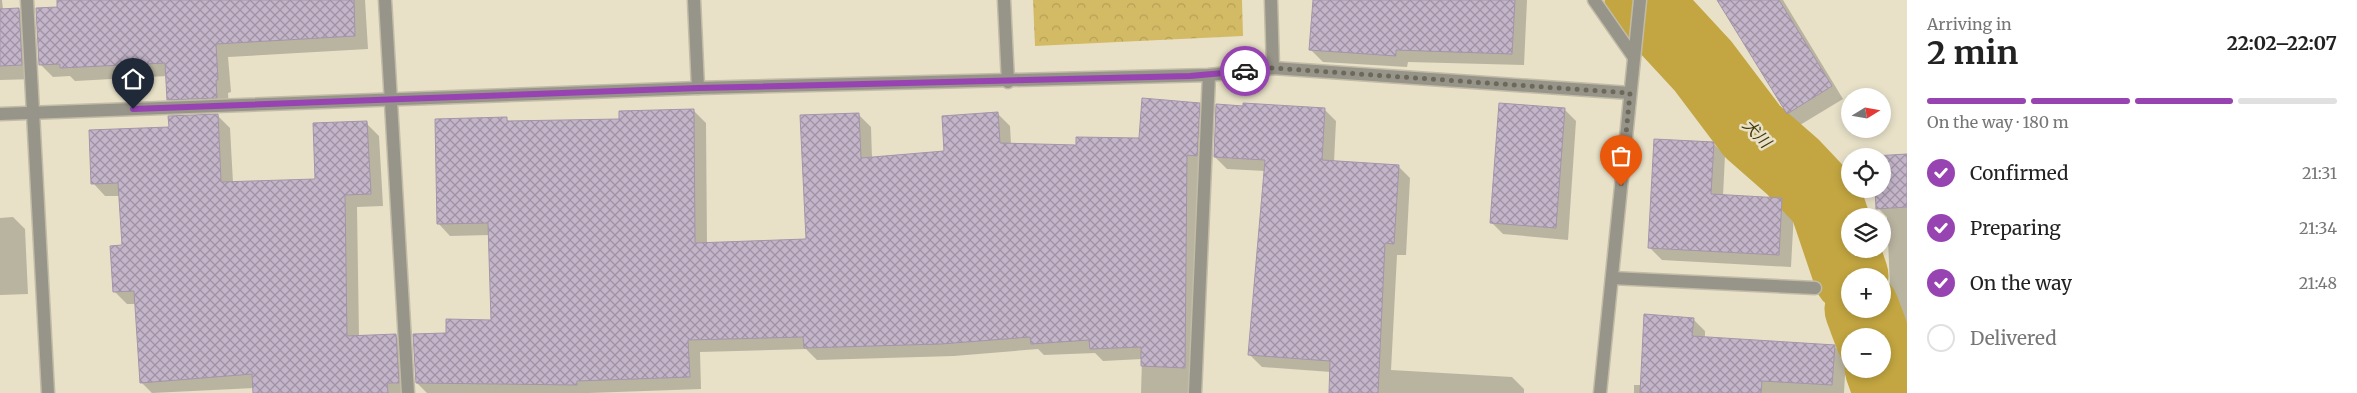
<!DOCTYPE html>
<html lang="en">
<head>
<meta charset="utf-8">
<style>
	:root { --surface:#fff; --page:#f6f6f6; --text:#222; --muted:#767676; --line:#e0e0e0; --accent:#9743b1 }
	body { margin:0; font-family:Merriweather,"Noto Sans JP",serif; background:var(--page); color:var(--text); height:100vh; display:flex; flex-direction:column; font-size:19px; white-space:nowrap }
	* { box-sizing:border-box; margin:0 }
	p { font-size:16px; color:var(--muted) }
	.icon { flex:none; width:28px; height:28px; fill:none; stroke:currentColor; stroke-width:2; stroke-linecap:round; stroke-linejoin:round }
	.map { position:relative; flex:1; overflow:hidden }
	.panel { display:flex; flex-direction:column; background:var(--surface); width:450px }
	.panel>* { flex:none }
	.needle { width:32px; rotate:79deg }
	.tools { position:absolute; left:1841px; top:88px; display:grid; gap:10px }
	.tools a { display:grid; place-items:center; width:50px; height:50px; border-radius:50%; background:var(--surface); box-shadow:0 2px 8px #0003; font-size:25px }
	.pin { position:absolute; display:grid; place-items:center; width:42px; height:42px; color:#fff; margin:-51px -21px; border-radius:50% 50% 50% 0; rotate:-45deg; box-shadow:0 0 5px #0007 }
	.pin .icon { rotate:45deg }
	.courier { position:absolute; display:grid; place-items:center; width:50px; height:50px; margin:-25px; border:4px solid #9743b1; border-radius:50%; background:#fff; color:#222; box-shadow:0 1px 6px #0007 }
	.summary em { font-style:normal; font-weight:700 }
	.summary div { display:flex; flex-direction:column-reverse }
	.summary { display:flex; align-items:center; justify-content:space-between; height:85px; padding:0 20px }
	h1 { font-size:32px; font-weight:700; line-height:38px }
	.bar { display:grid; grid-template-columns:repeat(4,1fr); gap:8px 5px; align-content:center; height:60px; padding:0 20px }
	.bar i { height:6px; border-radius:4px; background:var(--line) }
	.bar .active { background:var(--accent) }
	.bar p { grid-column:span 4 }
	ol { padding:0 20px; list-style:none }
	li { display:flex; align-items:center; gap:15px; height:55px }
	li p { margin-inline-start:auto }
	li .icon { padding:5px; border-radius:50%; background:var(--accent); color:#fff; stroke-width:4 }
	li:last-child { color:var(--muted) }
	li i { width:28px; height:28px; border:2px solid var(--line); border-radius:50% }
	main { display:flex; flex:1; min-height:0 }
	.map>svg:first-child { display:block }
</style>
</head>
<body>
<main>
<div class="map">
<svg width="1907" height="393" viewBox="0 0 1907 393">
	<defs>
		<pattern id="park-crowns" width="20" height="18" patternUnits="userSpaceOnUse" patternTransform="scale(1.25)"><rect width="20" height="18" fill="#d3ba65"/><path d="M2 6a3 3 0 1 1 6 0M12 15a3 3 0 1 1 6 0" fill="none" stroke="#b5a057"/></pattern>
		<pattern id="building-cross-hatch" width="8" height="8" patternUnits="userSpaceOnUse" patternTransform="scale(1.25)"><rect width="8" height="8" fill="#c4b5ca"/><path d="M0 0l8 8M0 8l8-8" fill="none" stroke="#9f93a3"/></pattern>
	</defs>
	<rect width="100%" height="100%" fill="#e8e1c8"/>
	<path fill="url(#park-crowns)" d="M 1033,0 L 1242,0 L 1243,36 L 1035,46 Z"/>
	<g fill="#0003">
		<path d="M 0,0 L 2,0 L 3,10 L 19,10 L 33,23 L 36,79 L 0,80 Z"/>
		<path d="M 58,0 L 365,0 L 368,49 L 228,57 L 231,92 L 228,93 L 229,110 L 181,112 L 168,99 L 167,76 L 75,81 L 70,76 L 53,77 L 40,64 L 59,8 Z"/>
		<path d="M 1314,0 L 1527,0 L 1524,65 L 1408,62 L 1407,67 L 1323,62 L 1311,50 Z"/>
		<path d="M 1719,0 L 1783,0 L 1843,99 L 1800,125 L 1788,113 Z"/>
		<path d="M 1199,104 L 1211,116 L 1192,393 L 1141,393 L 1142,359 L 1103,361 L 1095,353 L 1044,355 L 1038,349 L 954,356 L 817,360 L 806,349 L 700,352 L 701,389 L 589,393 L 427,393 L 417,383 L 447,334 L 492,321 L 490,235 L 450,236 L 438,223 L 506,119 L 510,122 L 621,120 L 694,111 L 706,123 L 707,243 L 807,241 L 859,115 L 871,127 L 872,159 L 945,152 L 997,113 L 1010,126 L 1011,144 L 1077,147 L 1141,139 Z"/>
		<path d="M 1244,107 L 1324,109 L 1336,121 L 1334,162 L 1398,166 L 1410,178 L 1406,255 L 1397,255 L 1391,370 L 1512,377 L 1524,389 L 1524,393 L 1330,393 L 1331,372 L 1262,367 L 1250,355 L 1265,171 L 1227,169 L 1215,157 Z"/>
		<path d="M 1564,109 L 1576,121 L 1568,240 L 1503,234 L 1491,222 Z"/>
		<path d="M 217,115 L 230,128 L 233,183 L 317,180 L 366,123 L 379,136 L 383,206 L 357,207 L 359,337 L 396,336 L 409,349 L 411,393 L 254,393 L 254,388 L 152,393 L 141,382 L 136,304 L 127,304 L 114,291 L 124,246 L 120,196 L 105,196 L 93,183 L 170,128 Z"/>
		<path d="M 1713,143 L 1725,155 L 1723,196 L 1782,199 L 1794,211 L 1791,267 L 1662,260 L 1650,248 Z"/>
		<path d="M 1907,156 L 1907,322 L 1903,322 L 1891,310 L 1887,217 L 1878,208 L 1877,189 L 1882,189 Z"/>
		<path d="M 13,217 L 25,229 L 28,294 L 0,295 L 0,218 Z"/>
		<path d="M 1693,319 L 1705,331 L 1705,338 L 1834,346 L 1846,358 L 1844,393 L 1634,393 L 1634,385 L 1641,385 Z"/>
	</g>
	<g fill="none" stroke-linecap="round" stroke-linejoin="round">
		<g stroke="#c3a641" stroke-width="75">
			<path d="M 1642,0 L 1703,66 L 1752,131 L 1793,167 L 1826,202 L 1851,276"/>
			<path d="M 1862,309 L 1872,336"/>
			<path d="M 1882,368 L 1891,393"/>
		</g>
	</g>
	<g fill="url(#building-cross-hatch)" stroke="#a495a9">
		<path d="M 57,0 L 354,0 L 355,36 L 216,44 L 218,80 L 216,80 L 217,98 L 167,100 L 165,63 L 60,68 L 60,64 L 39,65 L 36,8 L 57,7 Z"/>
		<path d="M 1313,0 L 1515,0 L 1512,54 L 1396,50 L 1396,56 L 1309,50 Z"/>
		<path d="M 1717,0 L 1779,0 L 1832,86 L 1787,114 Z"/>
		<path d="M 19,8 L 22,65 L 0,66 L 0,9 Z"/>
		<path d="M 1142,98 L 1200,103 L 1197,156 L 1187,155 L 1185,368 L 1141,366 L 1141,347 L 1090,349 L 1089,340 L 1031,344 L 1030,337 L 941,344 L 804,348 L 803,337 L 688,340 L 690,377 L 577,381 L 577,385 L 416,383 L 413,334 L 446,333 L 446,319 L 491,320 L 488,223 L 437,224 L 435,119 L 507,117 L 507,121 L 619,119 L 619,111 L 694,109 L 695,243 L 806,239 L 800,115 L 859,113 L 861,158 L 944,151 L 942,116 L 998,112 L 1000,143 L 1076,145 L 1076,137 L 1139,138 Z"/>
		<path d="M 1243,103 L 1325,108 L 1322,160 L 1399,165 L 1394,244 L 1385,243 L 1378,393 L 1329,393 L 1330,361 L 1248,355 L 1265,160 L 1214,157 L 1216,104 L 1243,106 Z"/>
		<path d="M 1499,103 L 1565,108 L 1556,228 L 1490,223 Z"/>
		<path d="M 218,114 L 221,182 L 315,179 L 313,123 L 367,121 L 371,194 L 345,195 L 347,336 L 396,334 L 399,383 L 387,383 L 388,393 L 253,393 L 252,374 L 140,383 L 134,291 L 113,292 L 110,246 L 122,245 L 118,183 L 91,184 L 89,130 L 169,127 L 168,116 Z"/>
		<path d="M 1654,139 L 1714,142 L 1711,194 L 1782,198 L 1779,255 L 1648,248 Z"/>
		<path d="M 1907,154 L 1907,207 L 1876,209 L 1875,189 L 1882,189 L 1882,156 L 1874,156 Z"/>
		<path d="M 1644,314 L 1694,318 L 1692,336 L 1835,345 L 1832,385 L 1762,381 L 1761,393 L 1640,393 Z"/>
	</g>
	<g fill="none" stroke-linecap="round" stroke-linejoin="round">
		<g stroke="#c2bca6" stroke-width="15">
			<g id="service">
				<path d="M 27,0 L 48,393"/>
				<path d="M 385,0 L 408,393"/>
				<path d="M 694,0 L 698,88"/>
				<path d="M 1004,0 L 1008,82"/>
				<path d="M 1271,0 L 1273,68"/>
				<path d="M 1594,0 L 1633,56"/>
				<path d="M 0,114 L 698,88 L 1209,75 L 1273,68 L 1630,93"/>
				<path d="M 1612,278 L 1815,288"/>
				<path d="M 1195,393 L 1209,75"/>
			</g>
		</g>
		<g stroke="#c2bca6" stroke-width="15">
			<path id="tertiary" d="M 1600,393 L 1640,0"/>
		</g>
		<use href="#service" stroke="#97948a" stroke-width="12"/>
		<use href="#tertiary" stroke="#97948a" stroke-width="12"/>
	</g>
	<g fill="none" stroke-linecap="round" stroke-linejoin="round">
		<path stroke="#6c685a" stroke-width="5" stroke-dasharray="0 9" d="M 1245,71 L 1273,68 L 1630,93 L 1621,186"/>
		<path stroke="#9743b1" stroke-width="6" d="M 133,109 L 698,88 L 1190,76 L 1245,71"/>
	</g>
	<g text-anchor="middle" stroke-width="5" stroke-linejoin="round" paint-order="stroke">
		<g font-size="16" font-style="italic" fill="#43370c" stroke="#e8e1c8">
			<text transform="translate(1757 133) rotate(46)" y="6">犬川</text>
		</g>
	</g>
</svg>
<div class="tools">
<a><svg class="needle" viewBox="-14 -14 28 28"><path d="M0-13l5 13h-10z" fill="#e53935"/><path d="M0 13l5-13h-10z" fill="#767676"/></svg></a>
<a><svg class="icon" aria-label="locate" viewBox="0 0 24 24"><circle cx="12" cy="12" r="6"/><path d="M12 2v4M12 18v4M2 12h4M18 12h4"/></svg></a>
<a><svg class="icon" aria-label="layers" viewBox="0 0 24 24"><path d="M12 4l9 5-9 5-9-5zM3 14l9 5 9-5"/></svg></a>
<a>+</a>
<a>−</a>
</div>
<div class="pin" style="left:1621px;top:186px;background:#ea580c"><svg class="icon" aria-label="bag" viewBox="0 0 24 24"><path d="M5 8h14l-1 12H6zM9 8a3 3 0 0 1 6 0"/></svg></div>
<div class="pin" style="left:133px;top:109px;background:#1f2937"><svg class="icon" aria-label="home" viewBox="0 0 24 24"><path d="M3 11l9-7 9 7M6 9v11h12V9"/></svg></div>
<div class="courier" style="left:1245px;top:71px"><svg class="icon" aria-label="car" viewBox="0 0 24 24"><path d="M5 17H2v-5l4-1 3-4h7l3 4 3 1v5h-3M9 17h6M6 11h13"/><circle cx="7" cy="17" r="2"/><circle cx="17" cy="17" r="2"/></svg></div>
</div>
<section class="panel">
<div class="summary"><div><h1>2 min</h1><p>Arriving in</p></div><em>22:02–22:07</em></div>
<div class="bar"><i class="active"></i><i class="active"></i><i class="active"></i><i></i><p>On the way · 180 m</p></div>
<ol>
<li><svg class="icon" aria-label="check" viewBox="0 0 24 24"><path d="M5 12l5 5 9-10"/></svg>Confirmed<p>21:31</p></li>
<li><svg class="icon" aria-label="check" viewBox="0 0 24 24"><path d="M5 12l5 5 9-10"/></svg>Preparing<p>21:34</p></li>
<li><svg class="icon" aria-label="check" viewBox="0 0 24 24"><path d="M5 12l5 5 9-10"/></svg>On the way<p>21:48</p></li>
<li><i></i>Delivered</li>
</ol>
</section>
</main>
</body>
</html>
